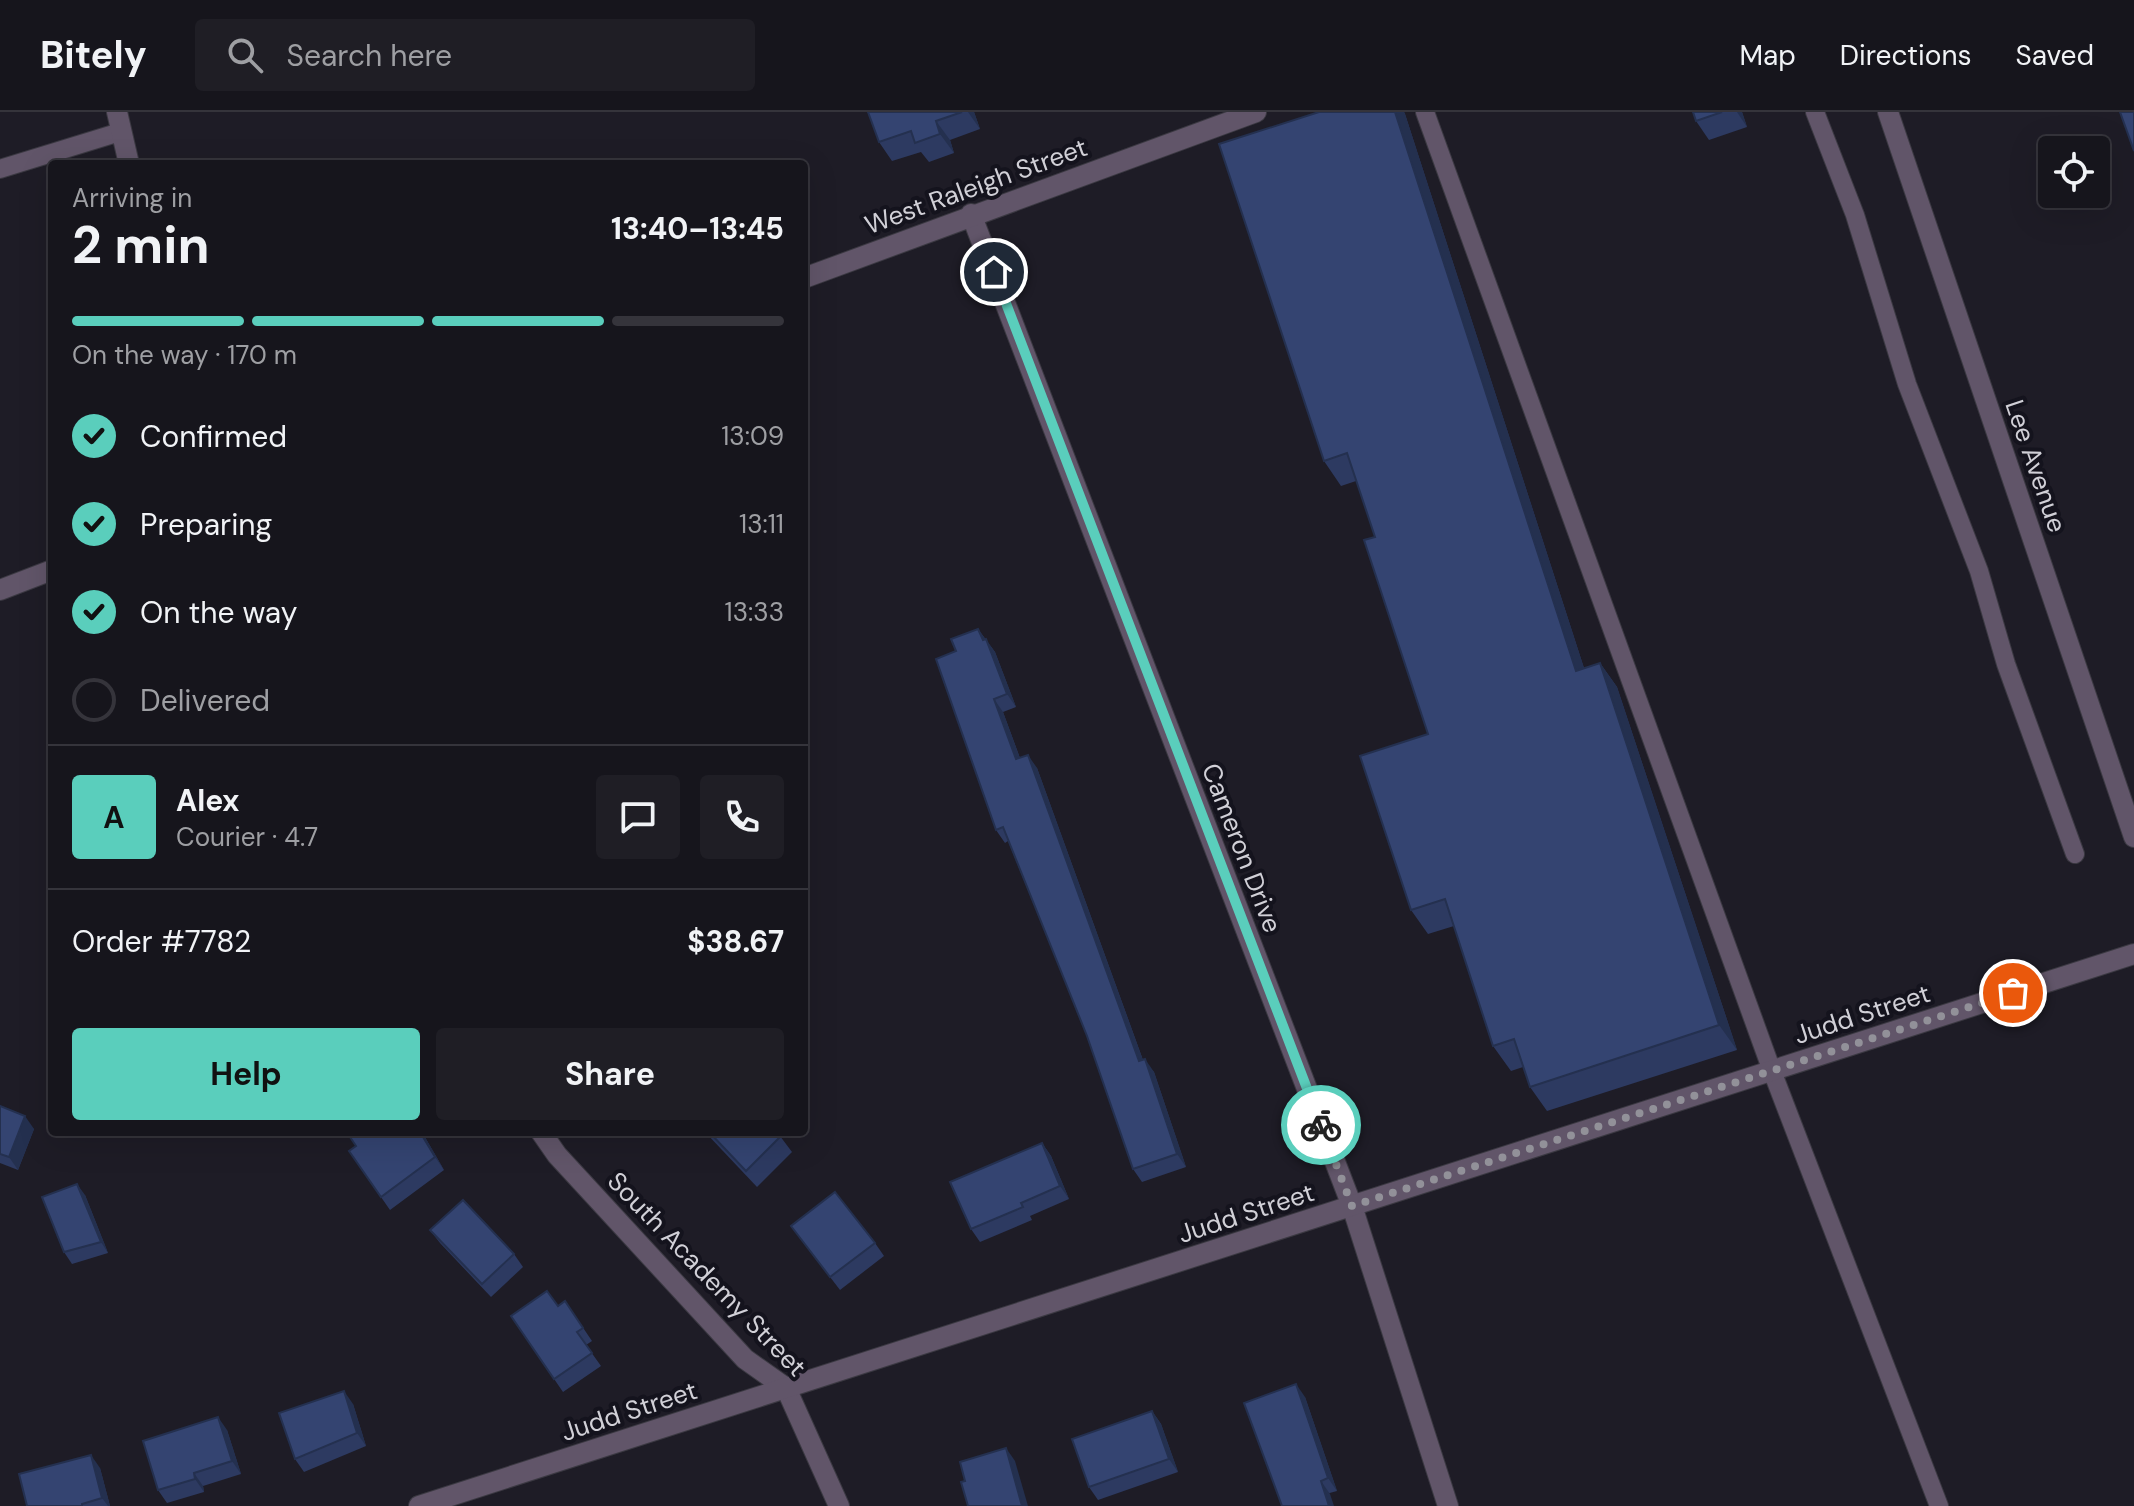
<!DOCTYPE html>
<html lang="en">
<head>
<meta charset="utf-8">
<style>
	:root { --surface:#16151c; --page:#1f1e25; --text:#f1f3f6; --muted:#9e9fa3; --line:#35343b; --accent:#5acebc }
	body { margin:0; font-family:"DM Sans",sans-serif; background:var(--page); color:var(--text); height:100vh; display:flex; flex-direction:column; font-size:30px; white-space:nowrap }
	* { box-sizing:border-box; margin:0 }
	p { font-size:26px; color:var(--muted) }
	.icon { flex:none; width:44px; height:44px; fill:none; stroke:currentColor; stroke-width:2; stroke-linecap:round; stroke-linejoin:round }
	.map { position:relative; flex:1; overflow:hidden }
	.details { position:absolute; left:48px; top:48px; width:760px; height:976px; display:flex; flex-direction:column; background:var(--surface); border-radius:8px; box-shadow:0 8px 32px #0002,0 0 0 2px var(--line) }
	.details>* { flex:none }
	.controls { position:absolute; left:2038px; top:24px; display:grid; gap:16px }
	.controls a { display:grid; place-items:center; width:72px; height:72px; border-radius:8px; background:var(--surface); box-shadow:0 8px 32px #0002,0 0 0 2px var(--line); font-size:40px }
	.pin { position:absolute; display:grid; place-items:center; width:68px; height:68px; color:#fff; margin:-34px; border:4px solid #fff; border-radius:50%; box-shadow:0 2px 8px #0007 }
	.courier { position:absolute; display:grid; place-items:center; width:80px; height:80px; margin:-40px; border:6px solid #5acebc; border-radius:50%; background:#fff; color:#222; box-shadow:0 2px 10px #0007 }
	.summary em { font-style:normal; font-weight:700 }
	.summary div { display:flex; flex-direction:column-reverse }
	.summary { display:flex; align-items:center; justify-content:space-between; height:136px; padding:0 24px }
	h1 { font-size:52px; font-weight:700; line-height:60px }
	.bar { display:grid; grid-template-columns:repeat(4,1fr); gap:12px 8px; align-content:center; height:96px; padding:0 24px }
	.bar i { height:10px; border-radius:6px; background:var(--line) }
	.bar .selected { background:var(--accent) }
	.bar p { grid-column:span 4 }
	.line { display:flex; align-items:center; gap:20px; padding:0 24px; border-top:2px solid var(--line) }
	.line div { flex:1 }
	.round { display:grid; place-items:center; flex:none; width:84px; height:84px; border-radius:8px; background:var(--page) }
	ol { padding:0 24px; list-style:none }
	li { display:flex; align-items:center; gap:24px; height:88px }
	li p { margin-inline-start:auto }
	li .icon { padding:8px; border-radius:50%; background:var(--accent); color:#111; stroke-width:4 }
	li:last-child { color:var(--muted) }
	li i { width:44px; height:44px; border:4px solid var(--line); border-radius:50% }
	.cta { display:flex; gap:16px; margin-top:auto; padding:16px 24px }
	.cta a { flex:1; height:92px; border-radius:8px; background:var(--accent); color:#111; font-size:32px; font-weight:700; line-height:92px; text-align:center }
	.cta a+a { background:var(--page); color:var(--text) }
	header { display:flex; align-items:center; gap:48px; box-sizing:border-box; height:112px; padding:0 40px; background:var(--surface); border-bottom:2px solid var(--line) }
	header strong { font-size:38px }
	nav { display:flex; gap:44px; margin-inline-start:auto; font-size:28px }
	.search { width:560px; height:72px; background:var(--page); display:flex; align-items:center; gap:20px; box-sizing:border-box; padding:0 28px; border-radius:8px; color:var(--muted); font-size:30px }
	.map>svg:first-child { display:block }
</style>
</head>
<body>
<header>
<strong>Bitely</strong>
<div class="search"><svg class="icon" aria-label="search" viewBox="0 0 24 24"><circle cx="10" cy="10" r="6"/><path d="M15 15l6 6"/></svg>Search here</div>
<nav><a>Map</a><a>Directions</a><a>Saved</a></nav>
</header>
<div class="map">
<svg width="2134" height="1394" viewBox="0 0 2134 1394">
	<rect width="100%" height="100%" fill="#1e1c26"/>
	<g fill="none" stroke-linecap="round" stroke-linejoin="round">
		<g stroke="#3b3942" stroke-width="20">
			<g id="service">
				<path d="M 1425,0 L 1772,959 L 1939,1394"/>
				<path d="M 1815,0 L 1855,103 L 1907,272 L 1979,459 L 2006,552 L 2075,742"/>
				<path d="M 0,57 L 120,20"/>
			</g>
		</g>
		<g stroke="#3b3942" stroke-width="22">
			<g id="minor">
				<path d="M 117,0 L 129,52"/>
				<path d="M 971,102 L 1352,1094 L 1448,1394"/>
				<path d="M 804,166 L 1256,0"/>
				<path d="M 0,478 L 52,458"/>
				<path d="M 541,1020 L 557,1043 L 745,1247 L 786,1276 L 839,1394"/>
				<path d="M 419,1394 L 2134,842"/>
			</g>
		</g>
		<g stroke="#3b3942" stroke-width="22">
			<path id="tertiary" d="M 1888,0 L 2134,725"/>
		</g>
		<use href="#service" stroke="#615569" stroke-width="18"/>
		<use href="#minor" stroke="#615569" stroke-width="20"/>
		<use href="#tertiary" stroke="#615569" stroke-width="20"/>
	</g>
	<g fill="#2d3a61">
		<path d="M 868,0 L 974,0 L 980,17 L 950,28 L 954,41 L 929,50 L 921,40 L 892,49 L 879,30 Z"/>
		<path d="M 1319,0 L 1404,0 L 1405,2 L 1584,556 L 1600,551 L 1617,575 L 1737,938 L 1547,999 L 1530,975 L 1523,955 L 1511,959 L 1493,934 L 1454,814 L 1428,822 L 1411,798 L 1428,622 L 1375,425 L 1356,369 L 1341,374 L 1324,349 Z"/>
		<path d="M 1693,0 L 1742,0 L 1747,15 L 1709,28 L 1696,9 Z"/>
		<path d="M 978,517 L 995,540 L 1016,595 L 1003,600 L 1020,646 L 1037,656 L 1143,948 L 1154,960 L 1186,1055 L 1142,1070 L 1133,1057 L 1087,924 L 1008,729 L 1005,731 L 996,718 L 956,539 Z"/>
		<path d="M 0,994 L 34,1017 L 18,1058 L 0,1051 Z"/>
		<path d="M 350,1020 L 422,1020 L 444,1058 L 390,1098 L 349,1039 L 356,1034 Z"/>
		<path d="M 705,1020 L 777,1020 L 792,1040 L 757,1075 Z"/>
		<path d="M 1042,1031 L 1051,1044 L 1069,1087 L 1030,1104 L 1032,1108 L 980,1130 L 971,1117 Z"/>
		<path d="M 85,1083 L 108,1141 L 72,1152 L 64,1140 Z"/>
		<path d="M 791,1114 L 875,1131 L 884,1144 L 840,1178 Z"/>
		<path d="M 430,1118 L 514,1142 L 523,1155 L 491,1185 L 440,1131 Z"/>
		<path d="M 565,1189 L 592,1229 L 586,1233 L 601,1254 L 563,1280 L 511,1204 L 558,1194 Z"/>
		<path d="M 1305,1285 L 1337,1379 L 1282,1394 Z"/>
		<path d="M 353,1292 L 366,1334 L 304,1360 L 295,1347 Z"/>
		<path d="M 1152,1299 L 1161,1312 L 1178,1360 L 1098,1388 L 1089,1375 Z"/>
		<path d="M 227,1318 L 241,1362 L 203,1374 L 204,1380 L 167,1391 L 158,1378 Z"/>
		<path d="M 100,1356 L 110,1394 L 27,1394 Z"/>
	</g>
	<g fill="#24304f">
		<path d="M 968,0 L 974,0 L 980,17 Z"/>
		<path d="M 1395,0 L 1404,0 L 1405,2 L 1593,584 L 1576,559 Z"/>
		<path d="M 1737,0 L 1742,0 L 1747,15 Z"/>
		<path d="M 936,9 L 950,28 L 954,41 L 940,22 Z"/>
		<path d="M 978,517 L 995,540 L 1016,595 L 1007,582 Z"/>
		<path d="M 1600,551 L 1617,575 L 1737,938 L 1719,913 Z"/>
		<path d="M 994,587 L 1003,600 L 1025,660 L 1016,647 Z"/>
		<path d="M 1028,643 L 1037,656 L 1148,962 L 1139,949 Z"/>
		<path d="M 1145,947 L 1154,960 L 1186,1055 L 1177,1042 Z"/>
		<path d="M 25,1004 L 34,1017 L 18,1058 L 9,1045 Z"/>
		<path d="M 420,1020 L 422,1020 L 444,1058 L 435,1045 Z"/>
		<path d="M 1042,1031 L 1051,1044 L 1069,1087 L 1060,1074 Z"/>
		<path d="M 77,1072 L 85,1083 L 108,1141 L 101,1130 Z"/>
		<path d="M 1296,1272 L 1305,1285 L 1337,1379 L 1328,1366 Z"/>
		<path d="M 344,1279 L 353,1292 L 366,1334 L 357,1321 Z"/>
		<path d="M 1152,1299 L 1161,1312 L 1178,1360 L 1169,1347 Z"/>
		<path d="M 218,1305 L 227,1318 L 241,1362 L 232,1349 Z"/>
		<path d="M 1006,1336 L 1015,1349 L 1028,1394 L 1022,1394 Z"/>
		<path d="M 91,1343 L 100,1356 L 110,1394 L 108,1394 L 102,1386 Z"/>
		<path d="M 194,1361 L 203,1374 L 204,1380 L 195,1367 Z"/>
		<path d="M 1321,1369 L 1330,1382 L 1334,1394 L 1329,1394 Z"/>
	</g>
	<g fill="#344471" stroke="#24304f" stroke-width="2">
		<path d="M 868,0 L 962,0 L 936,9 L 940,22 L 915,31 L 911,19 L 879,30 Z"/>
		<path d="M 1319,0 L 1395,0 L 1576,559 L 1600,551 L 1719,913 L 1530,975 L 1514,927 L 1493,934 L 1445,787 L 1411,798 L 1360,644 L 1428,622 L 1364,428 L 1375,425 L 1347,341 L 1324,349 L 1219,32 Z"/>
		<path d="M 1693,0 L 1722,0 L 1696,9 Z"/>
		<path d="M 2120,0 L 2134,0 L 2134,39 Z"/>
		<path d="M 978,517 L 983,528 L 986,527 L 1007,582 L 994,587 L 1016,647 L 1028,643 L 1139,949 L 1145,947 L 1177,1042 L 1133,1057 L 1087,924 L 1003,715 L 996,718 L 936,547 L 956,539 L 951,527 Z"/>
		<path d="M 0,994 L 25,1004 L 9,1045 L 0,1042 Z"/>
		<path d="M 350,1020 L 420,1020 L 435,1045 L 381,1085 L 349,1039 L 356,1034 L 348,1022 Z"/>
		<path d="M 709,1020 L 777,1020 L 781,1024 L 746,1059 Z"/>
		<path d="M 1042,1031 L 1060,1074 L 1021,1091 L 1023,1095 L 971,1117 L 950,1070 Z"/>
		<path d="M 77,1072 L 101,1130 L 64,1140 L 42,1085 Z"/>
		<path d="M 835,1080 L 875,1131 L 830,1165 L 791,1114 Z"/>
		<path d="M 463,1088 L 514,1142 L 482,1172 L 430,1118 Z"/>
		<path d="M 547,1179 L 558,1194 L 565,1189 L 583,1216 L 577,1220 L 592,1241 L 554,1267 L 511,1204 Z"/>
		<path d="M 1296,1272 L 1328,1366 L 1321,1369 L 1329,1394 L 1282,1394 L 1244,1291 Z"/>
		<path d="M 344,1279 L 357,1321 L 295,1347 L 279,1301 Z"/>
		<path d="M 1152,1299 L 1169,1347 L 1089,1375 L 1072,1327 Z"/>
		<path d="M 218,1305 L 232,1349 L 194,1361 L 195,1367 L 158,1378 L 143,1329 Z"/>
		<path d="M 1006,1336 L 1022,1394 L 968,1394 L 961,1370 L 965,1369 L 960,1350 Z"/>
		<path d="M 91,1343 L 102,1386 L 82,1392 L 82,1394 L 27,1394 L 19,1362 Z"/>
	</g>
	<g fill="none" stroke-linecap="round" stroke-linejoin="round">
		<path stroke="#929199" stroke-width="8" stroke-dasharray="0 14.4" d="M 1321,1013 L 1352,1094 L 2013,881"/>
		<path stroke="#5acebc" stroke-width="10" d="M 994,160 L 1321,1013"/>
	</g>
	<g text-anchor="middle" stroke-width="8" stroke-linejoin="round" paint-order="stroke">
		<g font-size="26" fill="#d1d0d7" stroke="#14131d">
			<text transform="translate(976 74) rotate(-20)" y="9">West Raleigh Street</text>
			<text transform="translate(2036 354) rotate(71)" y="9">Lee Avenue</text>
			<text transform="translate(1242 736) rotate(69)" y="9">Cameron Drive</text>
			<text transform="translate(1862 902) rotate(-18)" y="9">Judd Street</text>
			<text transform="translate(1246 1101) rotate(-18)" y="9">Judd Street</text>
			<text transform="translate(707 1162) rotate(46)" y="9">South Academy Street</text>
			<text transform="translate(629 1299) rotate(-18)" y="9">Judd Street</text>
		</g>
	</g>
</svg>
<div class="controls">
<a><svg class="icon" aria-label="locate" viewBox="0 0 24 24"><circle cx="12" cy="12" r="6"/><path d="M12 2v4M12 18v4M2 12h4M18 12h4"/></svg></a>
</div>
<div class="pin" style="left:2013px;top:881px;background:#ea580c"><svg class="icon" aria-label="bag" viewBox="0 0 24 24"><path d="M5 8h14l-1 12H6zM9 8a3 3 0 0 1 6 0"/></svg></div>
<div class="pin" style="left:994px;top:160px;background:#1f2937"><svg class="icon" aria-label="home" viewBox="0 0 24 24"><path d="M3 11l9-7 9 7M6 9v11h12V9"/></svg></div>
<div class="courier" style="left:1321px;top:1013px"><svg class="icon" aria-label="bike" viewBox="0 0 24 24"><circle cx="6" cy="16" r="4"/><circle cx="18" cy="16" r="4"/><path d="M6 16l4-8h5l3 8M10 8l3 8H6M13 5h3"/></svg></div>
<section class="details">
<div class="summary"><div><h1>2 min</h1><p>Arriving in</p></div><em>13:40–13:45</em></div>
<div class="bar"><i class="selected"></i><i class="selected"></i><i class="selected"></i><i></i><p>On the way · 170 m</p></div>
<ol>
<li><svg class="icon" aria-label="check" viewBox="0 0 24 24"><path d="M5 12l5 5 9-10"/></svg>Confirmed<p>13:09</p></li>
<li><svg class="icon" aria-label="check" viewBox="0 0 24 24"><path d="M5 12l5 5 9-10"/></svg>Preparing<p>13:11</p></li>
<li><svg class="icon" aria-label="check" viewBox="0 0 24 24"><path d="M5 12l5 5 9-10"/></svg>On the way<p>13:33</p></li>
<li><i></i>Delivered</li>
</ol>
<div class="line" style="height:144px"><b class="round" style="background:var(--accent);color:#111">A</b><div><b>Alex</b><p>Courier · 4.7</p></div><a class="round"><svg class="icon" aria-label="chat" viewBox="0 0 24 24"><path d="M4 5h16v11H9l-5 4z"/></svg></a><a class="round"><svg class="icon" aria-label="phone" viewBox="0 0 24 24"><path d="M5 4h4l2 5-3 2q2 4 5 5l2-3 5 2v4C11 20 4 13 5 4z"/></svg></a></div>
<div class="line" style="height:104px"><div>Order #7782</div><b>$38.67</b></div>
<div class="cta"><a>Help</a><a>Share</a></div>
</section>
</div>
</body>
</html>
